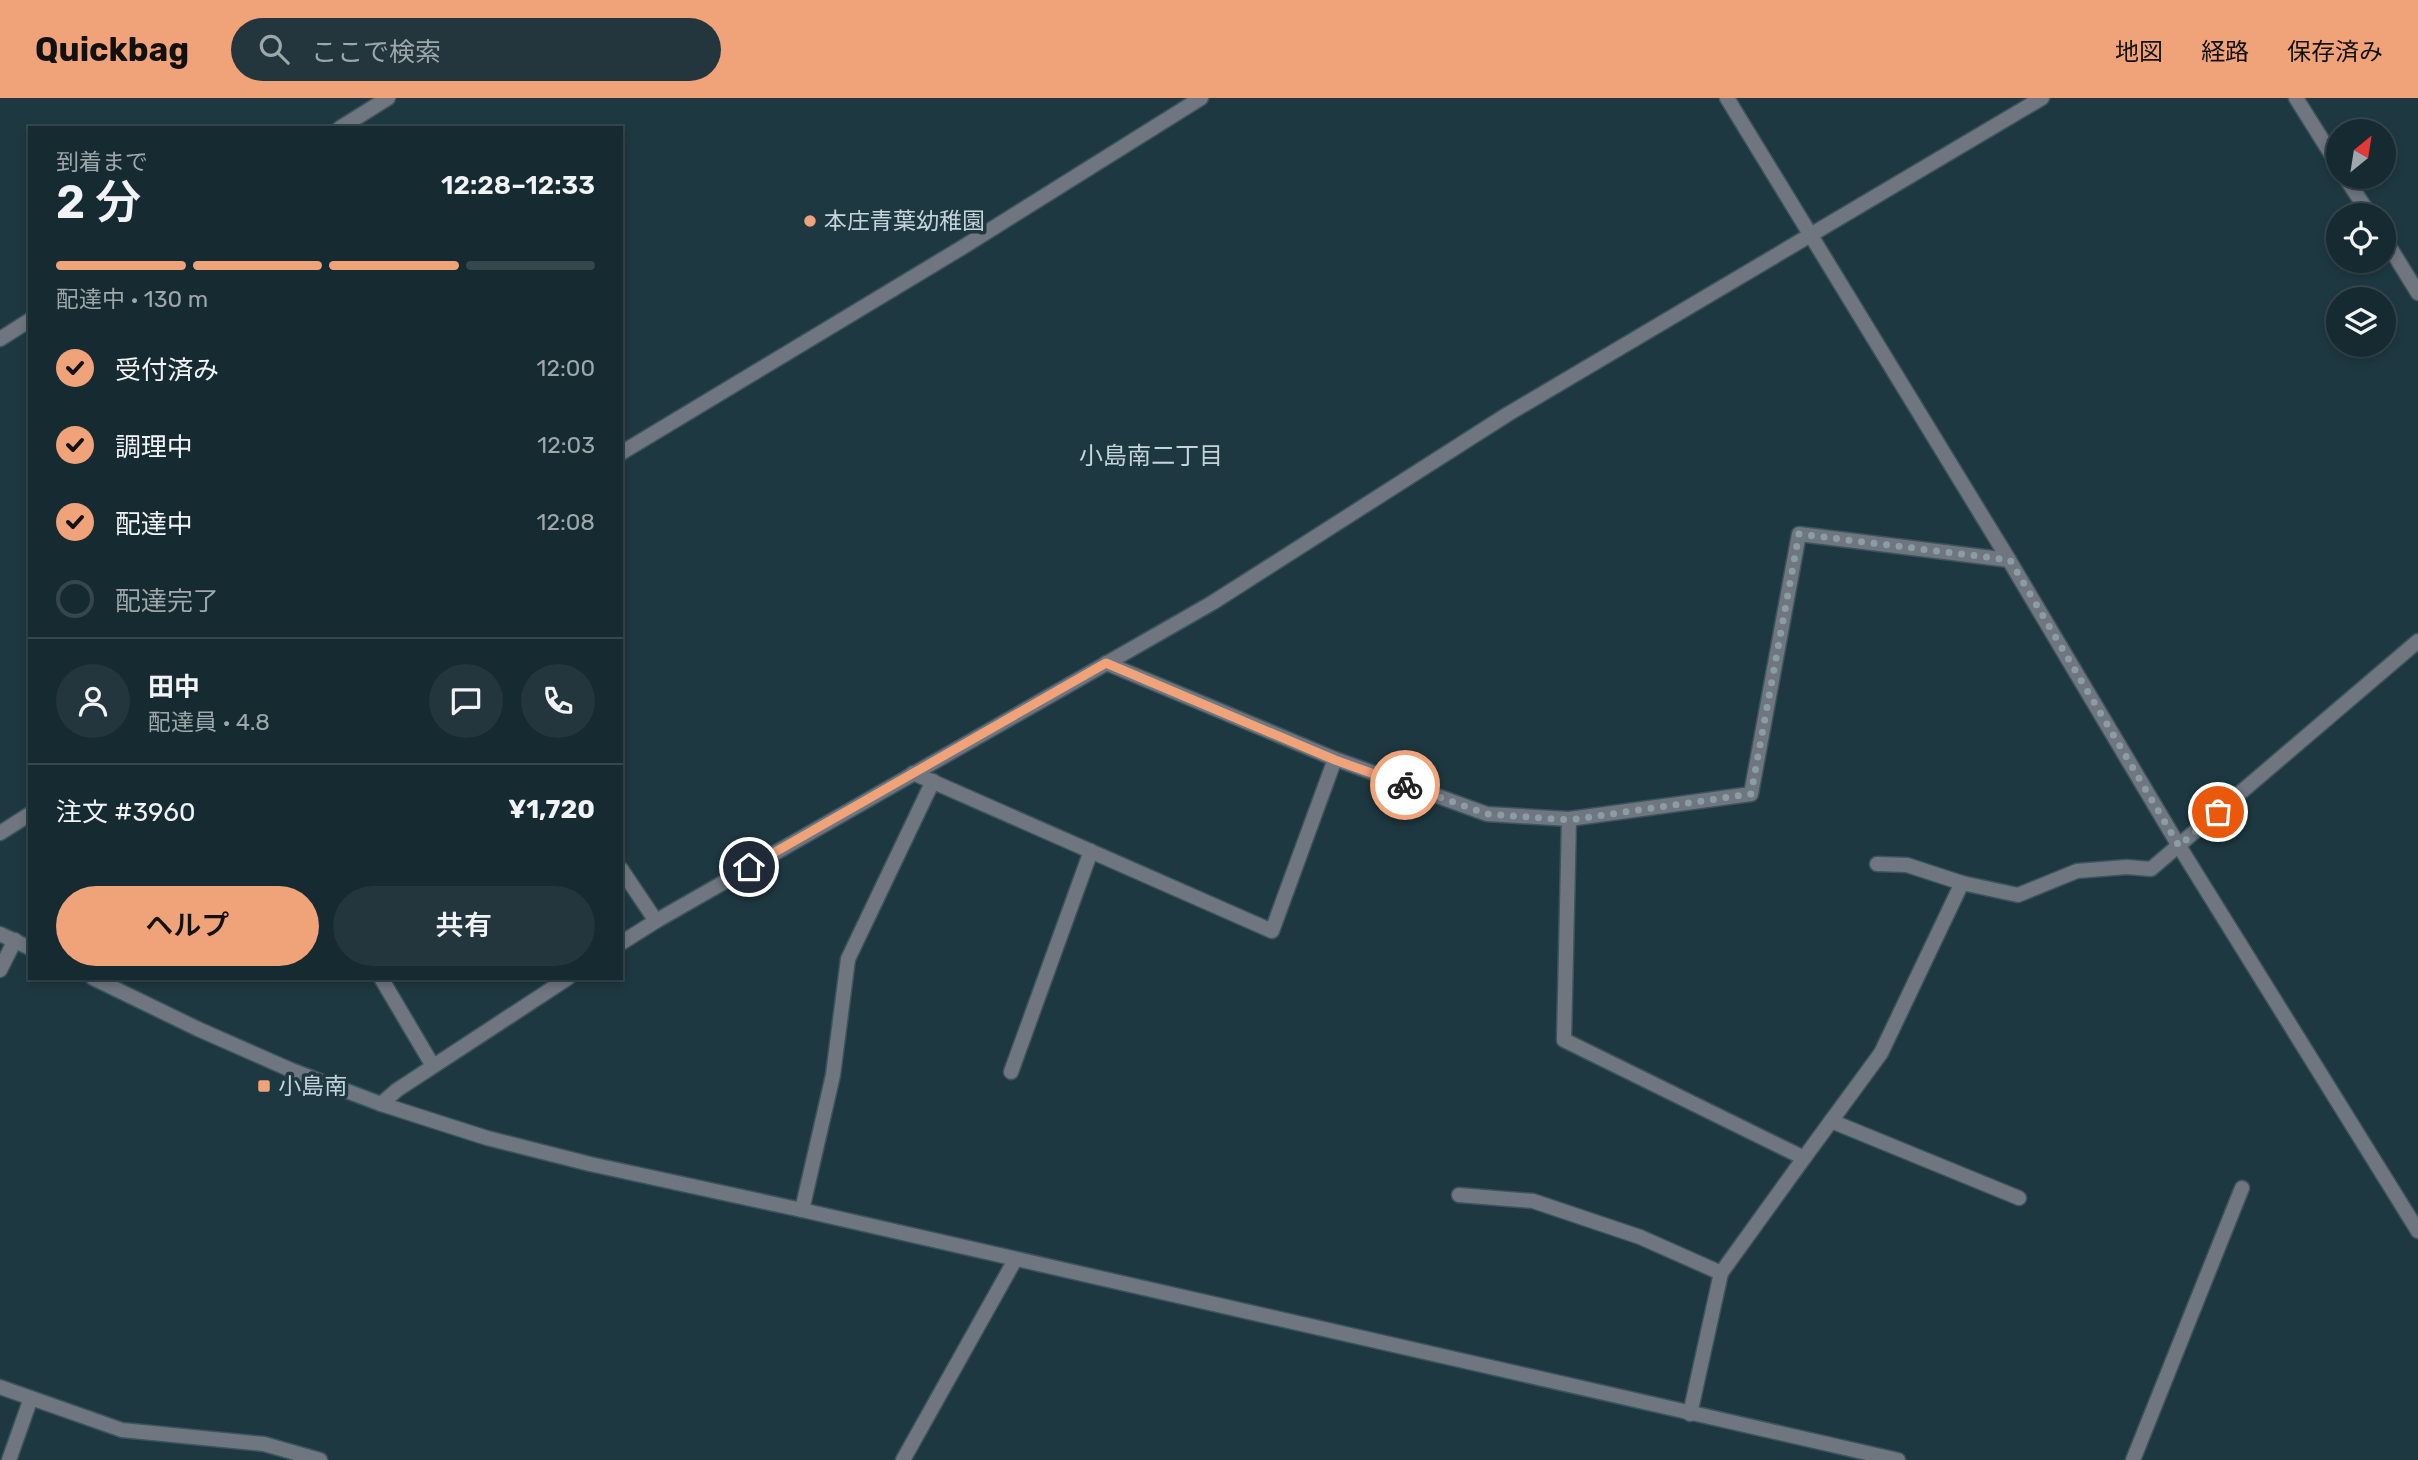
<!DOCTYPE html>
<html lang="ja">
<head>
<meta charset="utf-8">
<style>
	:root { --surface:#162a31; --page:#23363d; --text:#f1f3f6; --muted:#9ea7ab; --line:#35464d; --accent:#f0a279 }
	body { margin:0; font-family:Rubik,"Noto Sans JP",sans-serif; background:var(--page); color:var(--text); height:100vh; display:flex; flex-direction:column; font-size:26px; white-space:nowrap }
	* { box-sizing:border-box; margin:0 }
	p { font-size:23px; color:var(--muted) }
	.icon { flex:none; width:38px; height:38px; fill:none; stroke:currentColor; stroke-width:2; stroke-linecap:round; stroke-linejoin:round }
	.map { position:relative; flex:1; overflow:hidden }
	.side { position:absolute; left:28px; top:28px; width:595px; height:854px; display:flex; flex-direction:column; background:var(--surface); border-radius:0px; box-shadow:0 4px 10px #0003,0 0 0 2px var(--line) }
	.side>* { flex:none }
	.needle { width:46px; rotate:30deg }
	.fabs { position:absolute; left:2326px; top:21px; display:grid; gap:14px }
	.fabs a { display:grid; place-items:center; width:70px; height:70px; border-radius:50%; background:var(--surface); box-shadow:0 4px 10px #0003,0 0 0 2px var(--line); font-size:35px }
	.pin { position:absolute; display:grid; place-items:center; width:60px; height:60px; color:#fff; margin:-30px; border:4px solid #fff; border-radius:50%; box-shadow:0 2px 7px #0007 }
	.courier { position:absolute; display:grid; place-items:center; width:70px; height:70px; margin:-35px; border:5px solid #f0a279; border-radius:50%; background:#fff; color:#222; box-shadow:0 2px 9px #0007 }
	.headline em { font-style:normal; font-weight:600 }
	.headline div { display:flex; flex-direction:column-reverse }
	.headline { display:flex; align-items:center; justify-content:space-between; height:119px; padding:0 28px }
	h1 { font-size:46px; font-weight:600; line-height:52px }
	.bar { display:grid; grid-template-columns:repeat(4,1fr); gap:10px 7px; align-content:center; height:84px; padding:0 28px }
	.bar i { height:9px; border-radius:5px; background:var(--line) }
	.bar .selected { background:var(--accent) }
	.bar p { grid-column:span 4 }
	.line { display:flex; align-items:center; gap:18px; padding:0 28px; border-top:2px solid var(--line) }
	.line div { flex:1 }
	.round { display:grid; place-items:center; flex:none; width:74px; height:74px; border-radius:37px; background:var(--page) }
	ol { padding:0 28px; list-style:none }
	li { display:flex; align-items:center; gap:21px; height:77px }
	li p { margin-inline-start:auto }
	li .icon { padding:7px; border-radius:50%; background:var(--accent); color:#111; stroke-width:4 }
	li:last-child { color:var(--muted) }
	li i { width:38px; height:38px; border:4px solid var(--line); border-radius:50% }
	.button { display:flex; gap:14px; margin-top:auto; padding:14px 28px }
	.button a { flex:1; height:80px; border-radius:42px; background:var(--accent); color:#111; font-size:28px; font-weight:600; line-height:80px; text-align:center }
	.button a+a { background:var(--page); color:var(--text) }
	header { display:flex; align-items:center; gap:42px; box-sizing:border-box; height:98px; padding:0 35px; background:var(--accent); color:#111 }
	header strong { font-size:33px }
	nav { display:flex; gap:38px; margin-inline-start:auto; font-size:24px }
	.search { width:490px; height:63px; background:var(--page); display:flex; align-items:center; gap:18px; box-sizing:border-box; padding:0 24px; border-radius:38px; color:var(--muted); font-size:26px }
	.map>svg:first-child { display:block }
</style>
</head>
<body>
<header>
<strong>Quickbag</strong>
<div class="search"><svg class="icon" aria-label="search" viewBox="0 0 24 24"><circle cx="10" cy="10" r="6"/><path d="M15 15l6 6"/></svg>ここで検索</div>
<nav><a>地図</a><a>経路</a><a>保存済み</a></nav>
</header>
<div class="map">
<svg width="2418" height="1362" viewBox="0 0 2418 1362">
	<rect width="100%" height="100%" fill="#1e3841"/>
	<g fill="none" stroke-linecap="round" stroke-linejoin="round">
		<g stroke="#3c545d" stroke-width="17">
			<g id="minor">
				<path d="M 2296,0 L 2338,67"/>
				<path d="M 2345,79 L 2370,117"/>
				<path d="M 2384,140 L 2418,195"/>
				<path d="M 621,355 L 963,149 L 1201,0"/>
				<path d="M 1106,565 L 1335,661 L 1487,716 L 1569,721 L 1751,696 L 1799,436 L 2009,462"/>
				<path d="M 913,675 L 1272,833 L 1335,661"/>
				<path d="M 1569,721 L 1564,942 L 1804,1060 L 1721,1175 L 1690,1316"/>
				<path d="M 0,735 L 30,716"/>
				<path d="M 1877,766 L 1907,767 L 1962,785"/>
				<path d="M 621,771 L 656,823"/>
				<path d="M 621,845 L 656,823 L 1212,505 L 1508,316 L 2042,0"/>
				<path d="M 0,872 L 15,842"/>
				<path d="M 381,880 L 433,968"/>
				<path d="M 1011,974 L 1091,753"/>
				<path d="M 381,1006 L 397,992 L 568,880"/>
				<path d="M 1831,1023 L 2019,1100"/>
				<path d="M 1804,1060 L 1881,955 L 1962,785 L 2018,797 L 2077,773 L 2127,769 L 2151,771 L 2418,543"/>
				<path d="M 1459,1097 L 1533,1103 L 1640,1139 L 1721,1175"/>
				<path d="M 802,1112 L 833,977 L 848,861 L 933,683"/>
				<path d="M 0,1289 L 122,1332 L 264,1346 L 320,1362"/>
				<path d="M 9,1362 L 31,1300"/>
				<path d="M 2133,1362 L 2242,1090"/>
			</g>
		</g>
		<g stroke="#3c545d" stroke-width="17">
			<g id="tertiary">
				<path d="M 1727,0 L 2009,462 L 2179,748 L 2418,1133"/>
				<path d="M 340,30 L 388,0"/>
				<path d="M 0,241 L 30,222"/>
				<path d="M 0,836 L 30,850"/>
				<path d="M 93,880 L 198,931 L 291,972 L 381,1006 L 487,1040 L 590,1066 L 802,1112 L 1898,1362"/>
				<path d="M 903,1362 L 1015,1162"/>
			</g>
		</g>
		<use href="#minor" stroke="#6f767f" stroke-width="14"/>
		<use href="#tertiary" stroke="#6f767f" stroke-width="14"/>
	</g>
	<g fill="none" stroke-linecap="round" stroke-linejoin="round">
		<path stroke="#8b9da4" stroke-width="7" stroke-dasharray="0 12.6" d="M 1405,687 L 1487,716 L 1569,722 L 1751,696 L 1799,436 L 2010,462 L 2179,748 L 2218,714"/>
		<path stroke="#f0a279" stroke-width="9" d="M 749,769 L 1106,565 L 1335,662 L 1405,687"/>
	</g>
	<g fill="#f0a279" stroke="#1e3841" stroke-width="2.5">
		<circle cx="810" cy="123" r="7"/>
		<rect x="257" y="981" width="14" height="14" rx="3.5"/>
	</g>
	<g text-anchor="middle" stroke-width="7" stroke-linejoin="round" paint-order="stroke">
		<g font-size="23" fill="#c5d4da" stroke="#1e3841" text-anchor="start">
			<text x="824" y="131">本庄青葉幼稚園</text>
			<text x="278" y="996">小島南</text>
		</g>
		<g font-size="24" fill="#c5d4da" stroke="#1e3841">
			<text x="1151" y="366">小島南二丁目</text>
		</g>
	</g>
</svg>
<div class="fabs">
<a><svg class="needle" viewBox="-14 -14 28 28"><path d="M0-13l5 13h-10z" fill="#e53935"/><path d="M0 13l5-13h-10z" fill="#9ea7ab"/></svg></a>
<a><svg class="icon" aria-label="locate" viewBox="0 0 24 24"><circle cx="12" cy="12" r="6"/><path d="M12 2v4M12 18v4M2 12h4M18 12h4"/></svg></a>
<a><svg class="icon" aria-label="layers" viewBox="0 0 24 24"><path d="M12 4l9 5-9 5-9-5zM3 14l9 5 9-5"/></svg></a>
</div>
<div class="pin" style="left:2218px;top:714px;background:#ea580c"><svg class="icon" aria-label="bag" viewBox="0 0 24 24"><path d="M5 8h14l-1 12H6zM9 8a3 3 0 0 1 6 0"/></svg></div>
<div class="pin" style="left:749px;top:769px;background:#1f2937"><svg class="icon" aria-label="home" viewBox="0 0 24 24"><path d="M3 11l9-7 9 7M6 9v11h12V9"/></svg></div>
<div class="courier" style="left:1405px;top:687px"><svg class="icon" aria-label="bike" viewBox="0 0 24 24"><circle cx="6" cy="16" r="4"/><circle cx="18" cy="16" r="4"/><path d="M6 16l4-8h5l3 8M10 8l3 8H6M13 5h3"/></svg></div>
<section class="side">
<div class="headline"><div><h1>2 分</h1><p>到着まで</p></div><em>12:28–12:33</em></div>
<div class="bar"><i class="selected"></i><i class="selected"></i><i class="selected"></i><i></i><p>配達中 · 130 m</p></div>
<ol>
<li><svg class="icon" aria-label="check" viewBox="0 0 24 24"><path d="M5 12l5 5 9-10"/></svg>受付済み<p>12:00</p></li>
<li><svg class="icon" aria-label="check" viewBox="0 0 24 24"><path d="M5 12l5 5 9-10"/></svg>調理中<p>12:03</p></li>
<li><svg class="icon" aria-label="check" viewBox="0 0 24 24"><path d="M5 12l5 5 9-10"/></svg>配達中<p>12:08</p></li>
<li><i></i>配達完了</li>
</ol>
<div class="line" style="height:126px"><a class="round"><svg class="icon" aria-label="person" viewBox="0 0 24 24"><circle cx="12" cy="8" r="4"/><path d="M4 21q1-7 8-7t8 7"/></svg></a><div><b>田中</b><p>配達員 · 4.8</p></div><a class="round"><svg class="icon" aria-label="chat" viewBox="0 0 24 24"><path d="M4 5h16v11H9l-5 4z"/></svg></a><a class="round"><svg class="icon" aria-label="phone" viewBox="0 0 24 24"><path d="M5 4h4l2 5-3 2q2 4 5 5l2-3 5 2v4C11 20 4 13 5 4z"/></svg></a></div>
<div class="line" style="height:91px"><div>注文 #3960</div><b>¥1,720</b></div>
<div class="button"><a>ヘルプ</a><a>共有</a></div>
</section>
</div>
</body>
</html>
